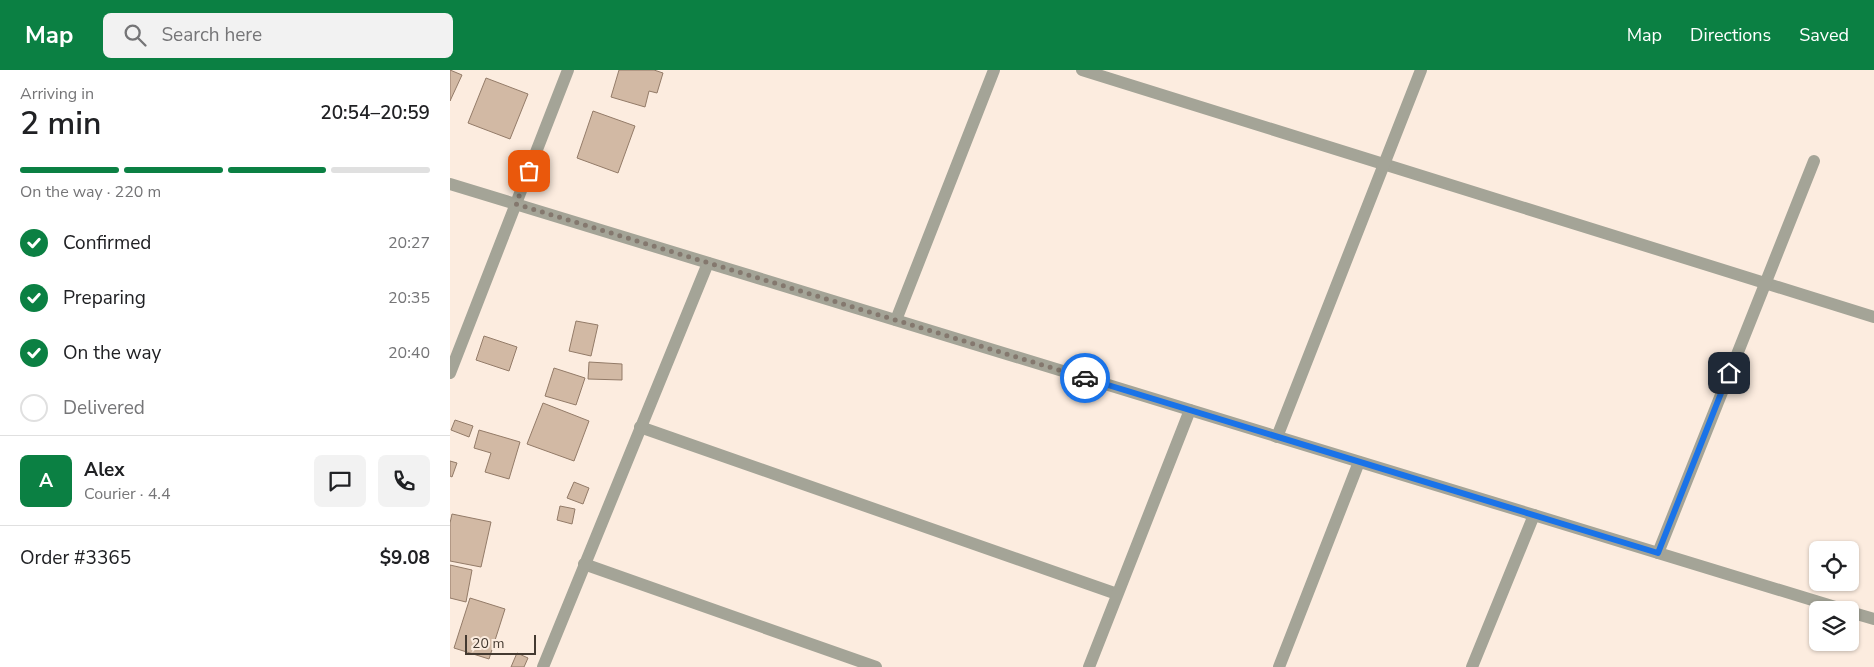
<!DOCTYPE html>
<html lang="en">
<head>
<meta charset="utf-8">
<style>
	:root { --surface:#fff; --page:#f2f2f2; --text:#202124; --muted:#757577; --line:#e0e0e0; --accent:#0b8043 }
	body { margin:0; font-family:"Nunito Sans",sans-serif; background:var(--page); color:var(--text); height:100vh; display:flex; flex-direction:column; font-size:19px; white-space:nowrap }
	* { box-sizing:border-box; margin:0 }
	p { font-size:16px; color:var(--muted) }
	.icon { flex:none; width:28px; height:28px; fill:none; stroke:currentColor; stroke-width:2; stroke-linecap:round; stroke-linejoin:round }
	.map { position:relative; flex:1; overflow:hidden }
	.drawer { display:flex; flex-direction:column; background:var(--surface); width:450px }
	.drawer>* { flex:none }
	.fabs { position:absolute; left:1359px; top:471px; display:grid; gap:10px }
	.fabs a { display:grid; place-items:center; width:50px; height:50px; border-radius:8px; background:var(--surface); box-shadow:0 1px 4px #0004; font-size:25px }
	.scale { position:absolute; left:15px; bottom:12px; width:71px; box-sizing:border-box; padding-left:5px; border:2px solid #443a31; border-top:0; font-size:14px; line-height:18px; white-space:nowrap; color:#443a31; -webkit-text-stroke:4px #fcecdf; paint-order:stroke }
	.pin { position:absolute; display:grid; place-items:center; width:42px; height:42px; color:#fff; margin:-21px; border-radius:10px; box-shadow:0 2px 8px #0006 }
	.courier { position:absolute; display:grid; place-items:center; width:50px; height:50px; margin:-25px; border:4px solid #1a73e8; border-radius:50%; background:#fff; color:#222; box-shadow:0 1px 6px #0007 }
	.head em { font-style:normal; font-weight:600 }
	.head div { display:flex; flex-direction:column-reverse }
	.head { display:flex; align-items:center; justify-content:space-between; height:85px; padding:0 20px }
	h1 { font-size:32px; font-weight:600; line-height:38px }
	.bar { display:grid; grid-template-columns:repeat(4,1fr); gap:8px 5px; align-content:center; height:60px; padding:0 20px }
	.bar i { height:6px; border-radius:4px; background:var(--line) }
	.bar .on { background:var(--accent) }
	.bar p { grid-column:span 4 }
	.line { display:flex; align-items:center; gap:12px; padding:0 20px; border-top:1px solid var(--line) }
	.line div { flex:1 }
	.round { display:grid; place-items:center; flex:none; width:52px; height:52px; border-radius:8px; background:var(--page) }
	ol { padding:0 20px; list-style:none }
	li { display:flex; align-items:center; gap:15px; height:55px }
	li p { margin-inline-start:auto }
	li .icon { padding:5px; border-radius:50%; background:var(--accent); color:#fff; stroke-width:4 }
	li:last-child { color:var(--muted) }
	li i { width:28px; height:28px; border:2px solid var(--line); border-radius:50% }
	header { display:flex; align-items:center; gap:30px; box-sizing:border-box; height:70px; padding:0 25px; background:var(--accent); color:#fff }
	header strong { font-size:24px }
	nav { display:flex; gap:28px; margin-inline-start:auto; font-size:18px }
	.search { width:350px; height:45px; background:var(--page); display:flex; align-items:center; gap:12px; box-sizing:border-box; padding:0 18px; border-radius:8px; color:var(--muted); font-size:19px }
	main { display:flex; flex:1; min-height:0 }
	.map>svg:first-child { display:block }
</style>
</head>
<body>
<header>
<strong>Map</strong>
<div class="search"><svg class="icon" aria-label="search" viewBox="0 0 24 24"><circle cx="10" cy="10" r="6"/><path d="M15 15l6 6"/></svg>Search here</div>
<nav><a>Map</a><a>Directions</a><a>Saved</a></nav>
</header>
<main>
<section class="drawer">
<div class="head"><div><h1>2 min</h1><p>Arriving in</p></div><em>20:54–20:59</em></div>
<div class="bar"><i class="on"></i><i class="on"></i><i class="on"></i><i></i><p>On the way · 220 m</p></div>
<ol>
<li><svg class="icon" aria-label="check" viewBox="0 0 24 24"><path d="M5 12l5 5 9-10"/></svg>Confirmed<p>20:27</p></li>
<li><svg class="icon" aria-label="check" viewBox="0 0 24 24"><path d="M5 12l5 5 9-10"/></svg>Preparing<p>20:35</p></li>
<li><svg class="icon" aria-label="check" viewBox="0 0 24 24"><path d="M5 12l5 5 9-10"/></svg>On the way<p>20:40</p></li>
<li><i></i>Delivered</li>
</ol>
<div class="line" style="height:90px"><b class="round" style="background:var(--accent);color:#fff">A</b><div><b>Alex</b><p>Courier · 4.4</p></div><a class="round"><svg class="icon" aria-label="chat" viewBox="0 0 24 24"><path d="M4 5h16v11H9l-5 4z"/></svg></a><a class="round"><svg class="icon" aria-label="phone" viewBox="0 0 24 24"><path d="M5 4h4l2 5-3 2q2 4 5 5l2-3 5 2v4C11 20 4 13 5 4z"/></svg></a></div>
<div class="line" style="height:65px"><div>Order #3365</div><b>$9.08</b></div>
</section>
<div class="map">
<svg width="1424" height="597" viewBox="0 0 1424 597">
	<rect width="100%" height="100%" fill="#fcecdf"/>
	<g fill="#d2b9a4" stroke="#937b68">
		<path d="M 0,0 L 12,5 L 0,31 Z"/>
		<path d="M 169,0 L 204,0 L 213,3 L 207,23 L 199,21 L 195,37 L 161,27 Z"/>
		<path d="M 36,8 L 78,24 L 60,69 L 18,53 Z"/>
		<path d="M 143,41 L 185,56 L 168,103 L 127,88 Z"/>
		<path d="M 126,251 L 148,255 L 141,286 L 119,281 Z"/>
		<path d="M 34,266 L 67,277 L 59,301 L 26,290 Z"/>
		<path d="M 139,292 L 172,294 L 172,310 L 138,309 Z"/>
		<path d="M 104,298 L 135,308 L 126,335 L 95,326 Z"/>
		<path d="M 93,333 L 139,351 L 124,391 L 77,374 Z"/>
		<path d="M 5,350 L 23,356 L 19,367 L 1,360 Z"/>
		<path d="M 29,360 L 70,372 L 59,409 L 35,402 L 41,383 L 24,378 Z"/>
		<path d="M 0,391 L 7,393 L 2,407 L 0,406 Z"/>
		<path d="M 124,412 L 139,418 L 133,434 L 117,428 Z"/>
		<path d="M 110,436 L 125,439 L 122,454 L 107,450 Z"/>
		<path d="M 2,444 L 41,452 L 31,497 L 0,491 L 0,453 Z"/>
		<path d="M 0,495 L 22,500 L 16,532 L 0,528 Z"/>
		<path d="M 20,528 L 55,539 L 39,589 L 4,578 Z"/>
		<path d="M 67,583 L 78,588 L 74,597 L 61,597 Z"/>
	</g>
	<g fill="none" stroke-linecap="round" stroke-linejoin="round">
		<g stroke="#a4a497" stroke-width="12">
			<path d="M 632,0 L 1424,247"/>
			<path d="M 0,114 L 1395,540"/>
			<path d="M 446,250 L 544,0"/>
			<path d="M 0,303 L 118,0"/>
			<path d="M 190,357 L 667,524"/>
			<path d="M 827,367 L 971,0"/>
			<path d="M 1208,483 L 1364,91"/>
			<path d="M 134,494 L 426,597"/>
			<path d="M 1400,542 L 1424,549"/>
			<path d="M 93,597 L 258,193"/>
			<path d="M 639,597 L 740,340"/>
			<path d="M 829,597 L 909,392"/>
			<path d="M 1022,597 L 1084,445"/>
		</g>
	</g>
	<g fill="none" stroke-linecap="round" stroke-linejoin="round">
		<path stroke="#84786e" stroke-width="5" stroke-dasharray="0 9" d="M 79,101 L 66,134 L 635,308"/>
		<path stroke="#1a73e8" stroke-width="6" d="M 635,308 L 1208,483 L 1279,303"/>
	</g>
</svg>
<div class="fabs">
<a><svg class="icon" aria-label="locate" viewBox="0 0 24 24"><circle cx="12" cy="12" r="6"/><path d="M12 2v4M12 18v4M2 12h4M18 12h4"/></svg></a>
<a><svg class="icon" aria-label="layers" viewBox="0 0 24 24"><path d="M12 4l9 5-9 5-9-5zM3 14l9 5 9-5"/></svg></a>
</div>
<div class="scale">20 m</div>
<div class="pin" style="left:79px;top:101px;background:#ea580c"><svg class="icon" aria-label="bag" viewBox="0 0 24 24"><path d="M5 8h14l-1 12H6zM9 8a3 3 0 0 1 6 0"/></svg></div>
<div class="pin" style="left:1279px;top:303px;background:#1f2937"><svg class="icon" aria-label="home" viewBox="0 0 24 24"><path d="M3 11l9-7 9 7M6 9v11h12V9"/></svg></div>
<div class="courier" style="left:635px;top:308px"><svg class="icon" aria-label="car" viewBox="0 0 24 24"><path d="M5 17H2v-5l4-1 3-4h7l3 4 3 1v5h-3M9 17h6M6 11h13"/><circle cx="7" cy="17" r="2"/><circle cx="17" cy="17" r="2"/></svg></div>
</div>
</main>
</body>
</html>
